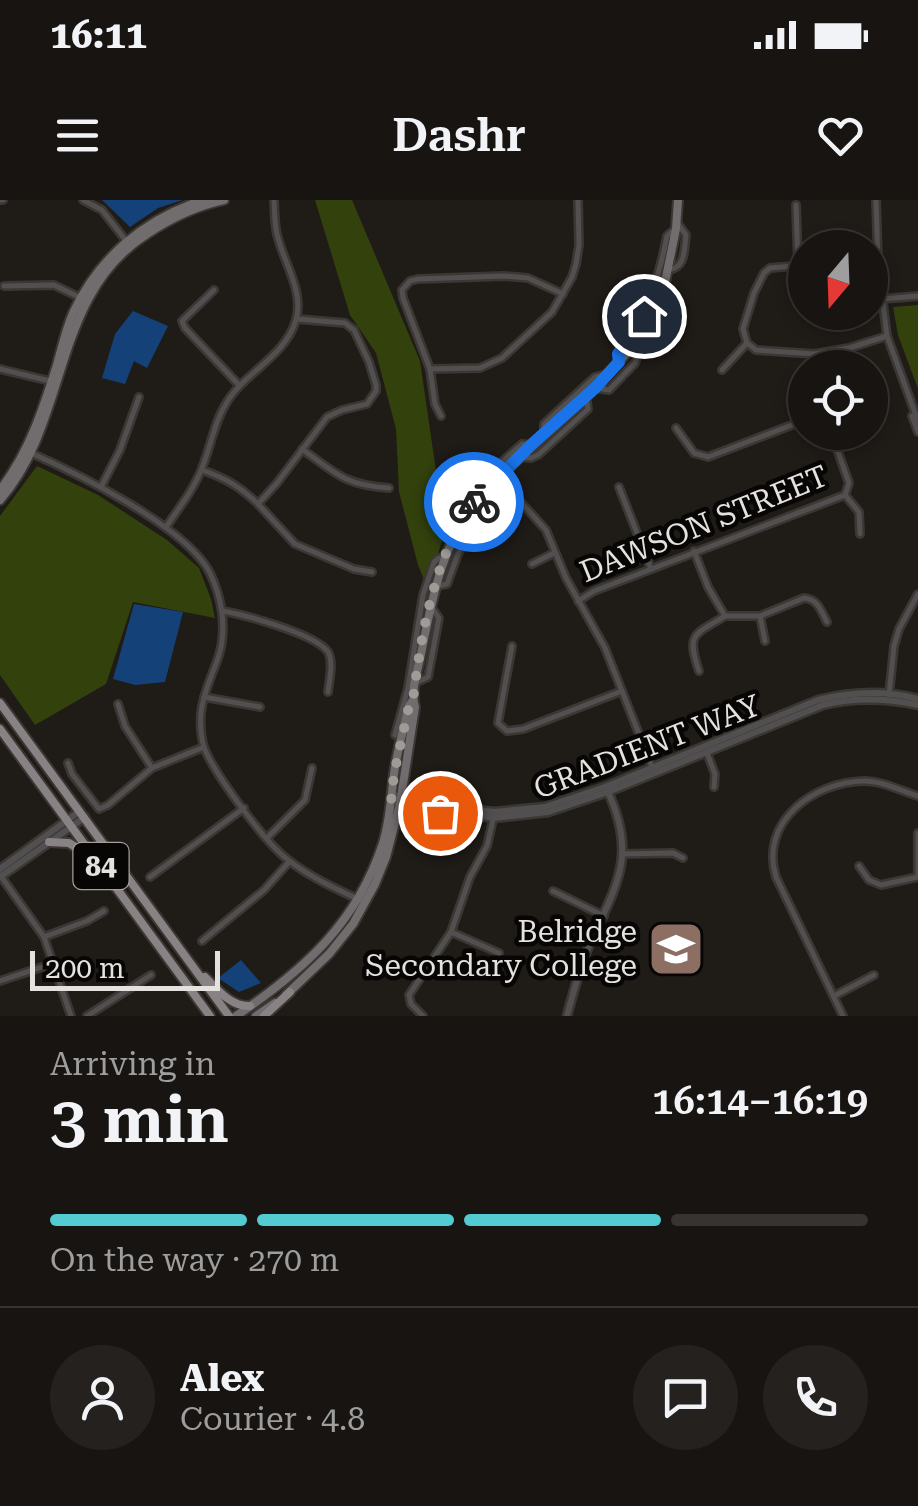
<!DOCTYPE html>
<html lang="en">
<head>
<meta charset="utf-8">
<style>
	:root { --surface:#171411; --page:#24211f; --text:#f1f3f6; --muted:#9e9e9f; --line:#363331; --accent:#52ccd1 }
	body { margin:0; font-family:"Roboto Serif",serif; background:var(--page); color:var(--text); height:100vh; display:flex; flex-direction:column; font-size:38px; white-space:nowrap }
	* { box-sizing:border-box; margin:0 }
	p { font-size:32px; color:var(--muted) }
	.icon { flex:none; width:55px; height:55px; fill:none; stroke:currentColor; stroke-width:2; stroke-linecap:round; stroke-linejoin:round }
	.map { position:relative; height:816px; overflow:hidden }
	.panel { display:flex; flex-direction:column; background:var(--surface); flex:1 }
	.panel>* { flex:none }
	.needle { width:65px; rotate:199deg }
	.tools { position:absolute; left:788px; top:30px; display:grid; gap:20px }
	.tools a { display:grid; place-items:center; width:100px; height:100px; border-radius:50%; background:var(--surface); box-shadow:0 5px 15px #0003,0 0 0 2px var(--line); font-size:50px }
	.scale { position:absolute; left:30px; bottom:25px; width:190px; box-sizing:border-box; padding-left:10px; border:5px solid #e4e1de; border-top:0; font-size:28px; line-height:35px; white-space:nowrap; color:#e4e1de; -webkit-text-stroke:8px #070605; paint-order:stroke }
	.pin { position:absolute; display:grid; place-items:center; width:85px; height:85px; color:#fff; margin:-42px; border:5px solid #fff; border-radius:50%; box-shadow:0 2px 10px #0007 }
	.courier { position:absolute; display:grid; place-items:center; width:100px; height:100px; margin:-50px; border:8px solid #1a73e8; border-radius:50%; background:#fff; color:#222; box-shadow:0 2px 12px #0007 }
	.headline em { font-style:normal; font-weight:600 }
	.headline div { display:flex; flex-direction:column-reverse }
	.headline { display:flex; align-items:center; justify-content:space-between; height:170px; padding:0 50px }
	h1 { font-size:65px; font-weight:600; line-height:75px }
	.bar { display:grid; grid-template-columns:repeat(4,1fr); gap:15px 10px; align-content:center; height:120px; padding:0 50px }
	.bar i { height:12px; border-radius:8px; background:var(--line) }
	.bar .active { background:var(--accent) }
	.bar p { grid-column:span 4 }
	.line { display:flex; align-items:center; gap:25px; padding:0 50px; border-top:2px solid var(--line) }
	.line div { flex:1 }
	.round { display:grid; place-items:center; flex:none; width:105px; height:105px; border-radius:52px; background:var(--page) }
	.status { display:flex; justify-content:space-between; align-items:center; height:70px; padding:0 50px; background:var(--surface); direction:ltr }
	.status svg { height:28px; fill:currentColor }
	header { display:flex; justify-content:space-between; align-items:center; height:130px; padding:0 50px; background:var(--surface); font-size:45px; font-weight:600 }
	.map>svg:first-child { display:block }
</style>
</head>
<body>
<div class="status"><b>16:11</b><svg viewBox="0 0 49 12"><path d="M0 12V9h3v3zM5 12V6h3v6zM10 12V3h3v9zM15 12V0h3v12zM26 1h20v11H26zM47 4h2v5h-2z"/></svg></div>
<header><svg class="icon" aria-label="menu" viewBox="0 0 24 24"><path d="M4 6h16M4 12h16M4 18h16"/></svg>Dashr<svg class="icon" aria-label="heart" viewBox="0 0 24 24"><path d="M12 20l-8-8c-3-5 5-10 8-4 3-6 11-1 8 4z"/></svg></header>
<div class="map">
<svg width="918" height="816" viewBox="0 0 918 816">
	<rect width="100%" height="100%" fill="#1f1b17"/>
	<g fill="#33410d">
		<path d="M 315,0 L 352,0 L 420,161 L 441,305 L 447,326 L 427,387 L 418,365 L 399,292 L 396,229 L 376,153 L 350,115 Z"/>
		<path d="M 918,105 L 918,189 L 898,135 L 893,107 Z"/>
		<path d="M 37,266 L 98,295 L 167,340 L 199,368 L 211,399 L 215,418 L 133,402 L 106,484 L 35,525 L 0,475 L 0,316 Z"/>
	</g>
	<g fill="#154179">
		<path d="M 102,0 L 183,0 L 158,8 L 130,27 Z"/>
		<path d="M 133,111 L 168,126 L 147,168 L 134,161 L 125,184 L 102,178 L 115,134 Z"/>
		<path d="M 134,404 L 183,412 L 165,482 L 135,485 L 113,479 Z"/>
		<path d="M 241,760 L 261,783 L 239,792 L 218,778 Z"/>
	</g>
	<g fill="none" stroke-linecap="round" stroke-linejoin="round">
		<g stroke="#3b3733" stroke-width="10">
			<g id="minor">
				<path d="M 0,0 L 3,0"/>
				<path d="M 83,0 L 102,10 L 127,42"/>
				<path d="M 876,0 L 878,63 L 887,136 L 918,221"/>
				<path d="M 796,5 L 798,65"/>
				<path d="M 805,65 L 770,68 L 764,73 L 754,93 L 743,129 L 747,143 L 756,150 L 815,154 L 849,148 L 887,136"/>
				<path d="M 668,70 C 686,68 684,50 686,35 L 678,24"/>
				<path d="M 4,86 L 54,85 L 83,99"/>
				<path d="M 214,90 L 182,121 L 185,128 L 239,185"/>
				<path d="M 563,94 L 528,78 L 504,76 L 418,79 L 410,81 L 402,90 L 403,98 L 430,169 L 480,168 L 502,158 L 552,112 L 572,77 L 576,64 L 579,45 L 578,0"/>
				<path d="M 882,99 L 918,96"/>
				<path d="M 643,131 L 652,133 C 662,123 668,107 671,93 L 665,82"/>
				<path d="M 815,154 L 815,168"/>
				<path d="M 619,159 L 618,154 C 646,115 658,83 667,36 L 674,30"/>
				<path d="M 0,169 L 54,182"/>
				<path d="M 430,169 L 435,204 L 441,216"/>
				<path d="M 722,170 L 747,143"/>
				<path d="M 595,188 L 609,190 L 635,163 L 638,155 L 634,145"/>
				<path d="M 912,216 L 918,232"/>
				<path d="M 676,228 L 694,253 L 708,257 L 805,220"/>
				<path d="M 544,234 L 544,224 L 595,177 L 607,174"/>
				<path d="M 302,249 C 336,274 345,285 389,288"/>
				<path d="M 29,252 C 76,273 187,327 210,373 C 222,398 227,428 219,455 C 213,474 203,492 201,513 C 200,524 201,540 205,550 C 217,577 264,641 287,659 C 308,676 336,689 360,700"/>
				<path d="M 522,257 L 531,258 L 538,255 L 588,209 L 586,196"/>
				<path d="M 202,270 C 225,278 241,287 258,304 L 277,283 L 327,217 L 342,210 L 367,204 L 376,191 L 376,185 L 369,162 L 354,130 L 345,123 L 297,119"/>
				<path d="M 498,277 L 546,330 L 566,378 L 605,448 L 652,567"/>
				<path d="M 101,287 L 120,250 L 139,197"/>
				<path d="M 619,287 L 651,369"/>
				<path d="M 845,295 L 859,312 L 860,334"/>
				<path d="M 258,304 L 295,344 L 354,369 L 372,372"/>
				<path d="M 463,318 L 461,312 L 486,276 L 522,244 L 531,245"/>
				<path d="M 166,327 C 179,308 194,289 202,268 C 211,246 214,222 227,202 C 245,172 285,157 296,120 C 304,92 285,65 278,38 C 274,26 275,13 274,0"/>
				<path d="M 694,351 L 708,387 L 725,416 L 760,416 L 804,398 C 818,399 821,411 827,422"/>
				<path d="M 532,364 L 554,353"/>
				<path d="M 434,387 L 447,384 L 458,354 L 482,310 L 480,297"/>
				<path d="M 578,401 L 594,391 L 845,295 L 849,283 L 831,232"/>
				<path d="M 223,411 C 245,415 316,434 328,452 C 334,462 329,481 328,492"/>
				<path d="M 760,416 L 765,441"/>
				<path d="M 512,446 L 498,523 L 507,531 L 523,529 L 622,491"/>
				<path d="M 699,471 C 686,433 694,435 725,416"/>
				<path d="M 415,483 L 428,477 L 439,418 L 432,408"/>
				<path d="M 889,495 L 894,446 L 899,429 L 918,394"/>
				<path d="M 204,497 L 260,507"/>
				<path d="M 118,504 L 125,526 L 152,568"/>
				<path d="M 395,535 L 408,488 L 423,395 L 434,362 L 439,358 L 444,357"/>
				<path d="M 707,553 L 715,574 L 714,587"/>
				<path d="M 68,563 L 72,574 L 99,609 L 108,605 L 152,568 L 204,547"/>
				<path d="M 918,633 L 918,675"/>
				<path d="M 267,638 L 305,600 L 312,568"/>
				<path d="M 622,654 L 673,653 L 683,658"/>
				<path d="M 859,666 L 869,680 L 881,685 L 918,677"/>
				<path d="M 0,675 L 44,737 L 71,816"/>
				<path d="M 150,677 L 244,608"/>
				<path d="M 553,691 L 604,716"/>
				<path d="M 451,732 L 499,753"/>
				<path d="M 44,737 L 87,721 L 104,711"/>
				<path d="M 202,741 L 264,690 L 289,662"/>
				<path d="M 0,781 L 54,763"/>
				<path d="M 834,796 L 874,775"/>
				<path d="M 87,816 L 151,775"/>
				<path d="M 423,816 L 411,804 L 409,795 L 451,732 L 470,677 L 487,646 L 494,615"/>
				<path d="M 843,816 L 776,677 C 759,622 813,582 864,581 C 883,581 901,591 918,596"/>
			</g>
		</g>
		<g stroke="#3b3733" stroke-width="11">
			<g id="tertiary">
				<path d="M 392,595 L 428,602 L 445,602 L 469,609 L 494,612 L 545,607 L 605,587 L 818,500 C 851,492 885,490 918,499"/>
				<path d="M 398,603 L 430,608 L 443,613 L 456,612 L 494,618 L 548,612 L 608,592 L 823,505 C 855,497 886,498 918,505"/>
				<path d="M 0,669 L 80,611"/>
				<path d="M 0,677 L 85,617"/>
				<path d="M 567,816 C 573,793 579,770 588,748 C 615,687 639,657 607,590"/>
			</g>
		</g>
		<g stroke="#3b3733" stroke-width="12">
			<g id="secondary">
				<path d="M 0,290 C 29,253 43,209 57,165 C 62,147 66,129 73,113 C 99,57 145,19 203,0"/>
				<path d="M 0,300 C 70,220 51,95 147,34 C 171,18 196,6 224,0"/>
				<path d="M 286,795 L 329,754 L 353,724 L 375,684 L 386,657 L 400,604 L 415,507 C 410,491 418,470 421,454 C 433,394 442,345 479,295 L 595,188 L 634,145 L 665,82 L 676,29 L 678,0"/>
				<path d="M 236,816 C 304,770 357,723 383,643 C 390,621 391,597 394,574 C 397,551 404,528 409,506 L 413,500"/>
				<path d="M 256,816 L 275,803"/>
			</g>
		</g>
		<g stroke="#3b3733" stroke-width="12">
			<g id="primary">
				<path d="M 0,503 L 229,816"/>
				<path d="M 0,529 L 210,816"/>
				<path d="M 49,642 L 69,643 L 92,657"/>
				<path d="M 205,777 C 218,790 231,807 250,806"/>
				<path d="M 264,816 L 290,792"/>
			</g>
		</g>
		<use href="#minor" stroke="#524f50" stroke-width="5"/>
		<use href="#tertiary" stroke="#524f50" stroke-width="6"/>
		<use href="#secondary" stroke="#716c6d" stroke-width="8"/>
		<use href="#primary" stroke="#898284" stroke-width="8"/>
	</g>
	<g fill="none" stroke-linecap="round" stroke-linejoin="round">
		<path stroke="#9f9c98" stroke-width="10" stroke-dasharray="0 18" d="M 440,613 L 430,608 L 391,602 L 394,574 L 409,506 L 413,500 C 421,435 434,356 474,302"/>
		<path stroke="#1a73e8" stroke-width="12" d="M 474,302 L 531,245 L 595,188 L 619,162 L 618,154 L 644,116"/>
	</g>
	<defs>
		<g id="school-square" transform="scale(2.875)"><rect x="-9" y="-9" width="18" height="18" rx="4" fill="#8d6e63" stroke="#070605"/><path d="M0-5L7-2L0 1L-7-2ZM-4 1L0 2.5L4 1V4Q0 6-4 4Z" fill="#fff"/></g>
	</defs>
	<g fill-rule="evenodd">
		<use href="#school-square" x="676" y="749"/>
	</g>
	<g text-anchor="middle" stroke-width="9" stroke-linejoin="round" paint-order="stroke">
		<rect fill="#070605" stroke="#a29f9d" stroke-width="2.5" x="73.5" y="643" width="55" height="46" rx="8"/>
		<g font-size="28" font-weight="bold" fill="#e4e1de">
			<text x="101" y="676">84</text>
		</g>
		<g font-size="30" fill="#e4e1de" stroke="#070605">
			<text transform="translate(704 324) rotate(-22)" y="10">DAWSON STREET</text>
			<text transform="translate(647 547) rotate(-21)" y="10">GRADIENT WAY</text>
		</g>
		<g font-size="30" fill="#e4e1de" stroke="#070605" text-anchor="end">
			<text x="637" y="742">Belridge<tspan x="637" dy="34">Secondary College</tspan></text>
		</g>
	</g>
</svg>
<div class="tools">
<a><svg class="needle" viewBox="-14 -14 28 28"><path d="M0-13l5 13h-10z" fill="#e53935"/><path d="M0 13l5-13h-10z" fill="#9e9e9f"/></svg></a>
<a><svg class="icon" aria-label="locate" viewBox="0 0 24 24"><circle cx="12" cy="12" r="6"/><path d="M12 2v4M12 18v4M2 12h4M18 12h4"/></svg></a>
</div>
<div class="scale">200 m</div>
<div class="pin" style="left:440px;top:613px;background:#ea580c"><svg class="icon" aria-label="bag" viewBox="0 0 24 24"><path d="M5 8h14l-1 12H6zM9 8a3 3 0 0 1 6 0"/></svg></div>
<div class="pin" style="left:644px;top:116px;background:#1f2937"><svg class="icon" aria-label="home" viewBox="0 0 24 24"><path d="M3 11l9-7 9 7M6 9v11h12V9"/></svg></div>
<div class="courier" style="left:474px;top:302px"><svg class="icon" aria-label="bike" viewBox="0 0 24 24"><circle cx="6" cy="16" r="4"/><circle cx="18" cy="16" r="4"/><path d="M6 16l4-8h5l3 8M10 8l3 8H6M13 5h3"/></svg></div>
</div>
<section class="panel">
<div class="headline"><div><h1>3 min</h1><p>Arriving in</p></div><em>16:14–16:19</em></div>
<div class="bar"><i class="active"></i><i class="active"></i><i class="active"></i><i></i><p>On the way · 270 m</p></div>
<div class="line" style="height:180px"><a class="round"><svg class="icon" aria-label="person" viewBox="0 0 24 24"><circle cx="12" cy="8" r="4"/><path d="M4 21q1-7 8-7t8 7"/></svg></a><div><b>Alex</b><p>Courier · 4.8</p></div><a class="round"><svg class="icon" aria-label="chat" viewBox="0 0 24 24"><path d="M4 5h16v11H9l-5 4z"/></svg></a><a class="round"><svg class="icon" aria-label="phone" viewBox="0 0 24 24"><path d="M5 4h4l2 5-3 2q2 4 5 5l2-3 5 2v4C11 20 4 13 5 4z"/></svg></a></div>
</section>
</body>
</html>
